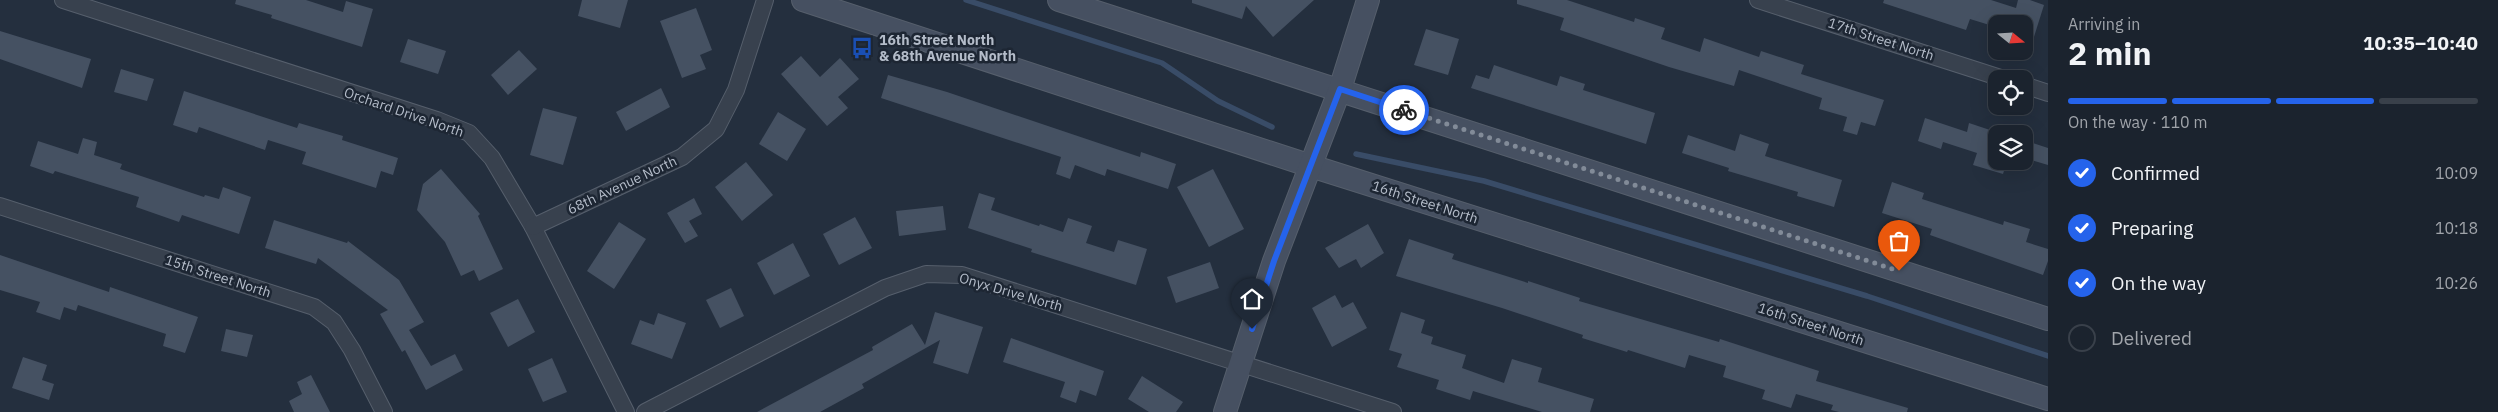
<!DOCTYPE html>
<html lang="en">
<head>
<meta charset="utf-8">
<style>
	:root { --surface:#1b232e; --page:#242b36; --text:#f1f3f6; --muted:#a0a4aa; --line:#39404a; --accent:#2563eb }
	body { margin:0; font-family:"IBM Plex Sans",sans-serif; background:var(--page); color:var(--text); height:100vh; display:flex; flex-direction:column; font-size:19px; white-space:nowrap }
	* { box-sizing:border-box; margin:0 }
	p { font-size:16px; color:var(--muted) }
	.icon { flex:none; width:28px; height:28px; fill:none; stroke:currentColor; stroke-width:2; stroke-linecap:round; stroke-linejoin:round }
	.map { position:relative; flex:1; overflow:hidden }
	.panel { display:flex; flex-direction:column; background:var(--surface); width:450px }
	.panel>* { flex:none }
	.needle { width:32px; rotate:108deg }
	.buttons { position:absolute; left:1988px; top:15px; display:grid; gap:10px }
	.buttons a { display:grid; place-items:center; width:45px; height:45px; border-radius:10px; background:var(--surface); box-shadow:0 5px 20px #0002,0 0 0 1px var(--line); font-size:25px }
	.pin { position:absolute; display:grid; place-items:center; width:42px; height:42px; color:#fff; margin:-51px -21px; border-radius:50% 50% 50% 0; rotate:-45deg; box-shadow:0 0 5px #0007 }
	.pin .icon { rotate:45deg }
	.courier { position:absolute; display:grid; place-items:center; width:50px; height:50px; margin:-25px; border:4px solid #2563eb; border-radius:50%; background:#fff; color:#222; box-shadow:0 1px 6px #0007 }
	.headline em { font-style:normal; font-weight:700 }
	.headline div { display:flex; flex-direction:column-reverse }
	.headline { display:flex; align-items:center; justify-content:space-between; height:85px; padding:0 20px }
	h1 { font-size:32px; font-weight:700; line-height:38px }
	.bar { display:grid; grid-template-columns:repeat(4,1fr); gap:8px 5px; align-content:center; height:60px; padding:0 20px }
	.bar i { height:6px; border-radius:4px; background:var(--line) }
	.bar .active { background:var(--accent) }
	.bar p { grid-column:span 4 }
	ol { padding:0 20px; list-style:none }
	li { display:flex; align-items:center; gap:15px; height:55px }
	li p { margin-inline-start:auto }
	li .icon { padding:5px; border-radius:50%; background:var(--accent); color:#fff; stroke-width:4 }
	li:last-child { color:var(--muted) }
	li i { width:28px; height:28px; border:2px solid var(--line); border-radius:50% }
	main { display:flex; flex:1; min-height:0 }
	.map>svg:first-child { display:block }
</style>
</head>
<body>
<main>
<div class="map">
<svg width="2048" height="412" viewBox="0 0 2048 412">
	<rect width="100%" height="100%" fill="#242f3e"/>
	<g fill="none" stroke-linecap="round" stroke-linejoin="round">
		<g stroke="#394c67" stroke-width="5.5">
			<path d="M 966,0 L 1162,63 L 1218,101 L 1272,127"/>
			<path d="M 1356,154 L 1484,181 L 1867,296 L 2048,356"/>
		</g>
	</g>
	<g fill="#455162">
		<path d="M 236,0 L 306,0 L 343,12 L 346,1 L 373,9 L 362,47 L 271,18 L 272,15 L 235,4 Z"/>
		<path d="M 582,0 L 628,0 L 620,28 L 578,16 Z"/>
		<path d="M 1192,0 L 1314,0 L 1273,37 L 1246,6 L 1242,19 L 1192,3 Z"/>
		<path d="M 1517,0 L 1567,0 L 1634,22 L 1635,18 L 1665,28 L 1661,39 L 1700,52 L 1704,38 L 1759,57 L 1761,51 L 1804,65 L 1801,74 L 1884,100 L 1875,126 L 1861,122 L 1857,135 L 1843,131 L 1847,117 L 1819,109 L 1822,98 L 1739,70 L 1734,86 L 1669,67 L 1560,30 L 1564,18 L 1517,4 Z"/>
		<path d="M 1884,0 L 1991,0 L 2016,8 L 2018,0 L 2030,0 L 2044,5 L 2033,40 L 2024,36 L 2024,24 L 1996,24 L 1996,27 L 1970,19 L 1966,30 L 1883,3 Z"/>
		<path d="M 696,8 L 712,50 L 700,55 L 706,69 L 682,78 L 660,21 Z"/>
		<path d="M 1426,29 L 1459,39 L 1448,75 L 1414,65 Z"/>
		<path d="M 0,31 L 91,59 L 82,88 L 0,59 Z"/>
		<path d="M 408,39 L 446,51 L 438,74 L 400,62 Z"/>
		<path d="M 519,50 L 537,69 L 508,95 L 491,75 Z"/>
		<path d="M 801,56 L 820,77 L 840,58 L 859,79 L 838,97 L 848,108 L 827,126 L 781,74 Z"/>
		<path d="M 1494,65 L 1557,86 L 1560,76 L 1585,84 L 1583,90 L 1655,113 L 1646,144 L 1471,88 L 1476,75 L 1489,79 Z"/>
		<path d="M 121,69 L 154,79 L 147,101 L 114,92 Z"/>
		<path d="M 888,75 L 947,92 L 1140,157 L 1141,152 L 1176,164 L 1168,189 L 1107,169 L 1105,176 L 1075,165 L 1070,179 L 1056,174 L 1061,157 L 881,98 Z"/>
		<path d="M 661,88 L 670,107 L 626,131 L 616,112 Z"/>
		<path d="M 184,91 L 297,128 L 299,123 L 343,136 L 342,140 L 398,158 L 393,175 L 381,171 L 376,188 L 302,164 L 306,152 L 268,140 L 265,150 L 199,127 L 197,133 L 173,125 Z"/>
		<path d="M 543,108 L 577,117 L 563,165 L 530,155 Z"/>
		<path d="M 778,112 L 806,129 L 787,161 L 759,144 Z"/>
		<path d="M 1925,118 L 1967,132 L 1969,123 L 2002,134 L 1996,134 L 1996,161 L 2007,161 L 2003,174 L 1973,165 L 1977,153 L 1943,142 L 1941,149 L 1918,141 Z"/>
		<path d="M 1740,134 L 1769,144 L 1765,156 L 1842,180 L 1834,207 L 1797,196 L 1798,192 L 1728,171 L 1729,168 L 1682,153 L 1688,135 L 1735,151 Z"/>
		<path d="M 83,138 L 97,142 L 94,155 L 122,164 L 120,169 L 204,197 L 205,195 L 219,199 L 223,187 L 251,197 L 239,234 L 182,215 L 179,222 L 136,207 L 139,197 L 55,171 L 53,174 L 30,166 L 38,141 L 78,154 Z"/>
		<path d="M 2024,140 L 2048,148 L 2048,165 L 2024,158 Z"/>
		<path d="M 746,162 L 773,195 L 742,221 L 715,187 Z"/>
		<path d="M 441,169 L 480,214 L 478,216 L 503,269 L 479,281 L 474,270 L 461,276 L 445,242 L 417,210 L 423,184 Z"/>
		<path d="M 1213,169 L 1244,229 L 1209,247 L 1177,187 Z"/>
		<path d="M 1892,182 L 1924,193 L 1922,199 L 2003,225 L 2004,221 L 2030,229 L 2026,242 L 2048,249 L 2048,261 L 2043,275 L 1930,235 L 1932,229 L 1882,213 Z"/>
		<path d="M 979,193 L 995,198 L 991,210 L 1039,226 L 1040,224 L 1063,232 L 1068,218 L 1092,226 L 1086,243 L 1114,252 L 1118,240 L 1147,249 L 1136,285 L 1031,252 L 1032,249 L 968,228 Z"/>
		<path d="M 694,198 L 702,214 L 689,221 L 698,236 L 685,243 L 667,213 Z"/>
		<path d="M 943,206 L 946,230 L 899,236 L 896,211 Z"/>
		<path d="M 855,217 L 872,248 L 839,265 L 823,234 Z"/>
		<path d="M 274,220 L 347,243 L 348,241 L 399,280 L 424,322 L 409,330 L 431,366 L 455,354 L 463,370 L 426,390 L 405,350 L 402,352 L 380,314 L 388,310 L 318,258 L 316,264 L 265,248 Z"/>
		<path d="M 619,222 L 646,239 L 614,289 L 587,271 Z"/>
		<path d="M 1368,224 L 1384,253 L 1361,268 L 1356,259 L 1339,268 L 1325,248 Z"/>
		<path d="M 1409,239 L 1454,254 L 1452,259 L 1528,283 L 1528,281 L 1580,298 L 1579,301 L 1719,342 L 1720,339 L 1819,371 L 1816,381 L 1908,408 L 1907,412 L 1839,412 L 1831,410 L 1833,405 L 1796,394 L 1791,408 L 1762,399 L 1765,390 L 1723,377 L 1726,366 L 1689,355 L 1685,368 L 1628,350 L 1627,352 L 1582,338 L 1583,335 L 1502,308 L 1396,276 Z"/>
		<path d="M 793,243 L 810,276 L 774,295 L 757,263 Z"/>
		<path d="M 0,255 L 109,292 L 110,287 L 198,317 L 185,353 L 163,346 L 166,334 L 78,305 L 76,311 L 64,307 L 60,320 L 36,312 L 40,302 L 0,290 Z"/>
		<path d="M 1210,262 L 1219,288 L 1176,303 L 1167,277 Z"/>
		<path d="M 731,288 L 744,316 L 720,328 L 706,300 Z"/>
		<path d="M 1335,295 L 1342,308 L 1353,302 L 1367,328 L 1332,347 L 1312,308 Z"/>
		<path d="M 518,299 L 535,332 L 508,347 L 490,313 Z"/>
		<path d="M 935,312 L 983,327 L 968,374 L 933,363 L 940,340 L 862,384 L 864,388 L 820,412 L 757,412 L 873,350 L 872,347 L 912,324 L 925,345 Z"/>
		<path d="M 1401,312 L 1425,320 L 1421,333 L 1433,337 L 1431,344 L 1466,355 L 1462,368 L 1504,383 L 1512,359 L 1542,368 L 1538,382 L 1594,399 L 1590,412 L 1542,412 L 1473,391 L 1470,400 L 1436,389 L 1439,380 L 1397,367 L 1402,354 L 1389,350 Z"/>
		<path d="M 658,313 L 686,323 L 672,359 L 631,344 L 640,320 L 654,325 Z"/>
		<path d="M 226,329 L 253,335 L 247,357 L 221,351 Z"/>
		<path d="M 1011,338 L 1104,371 L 1096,396 L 1080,390 L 1076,403 L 1060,397 L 1065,382 L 1003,362 Z"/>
		<path d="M 23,357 L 47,365 L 42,380 L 54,384 L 49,400 L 12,388 Z"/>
		<path d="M 552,358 L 567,392 L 543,402 L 528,369 Z"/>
		<path d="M 311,375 L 330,412 L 294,412 L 289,401 L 302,394 L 297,382 Z"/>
		<path d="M 1142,376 L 1183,402 L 1176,412 L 1149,412 L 1128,399 Z"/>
	</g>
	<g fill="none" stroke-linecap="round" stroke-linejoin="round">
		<g stroke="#565f6c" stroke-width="18">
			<g id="street">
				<path d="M 63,0 L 437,120 L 469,133 L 492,158 L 533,227 L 626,412"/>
				<path d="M 1758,0 L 2004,79"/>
				<path d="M 2024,85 L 2048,93"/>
				<path d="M 0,206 L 314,307 L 334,322 L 352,350 L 384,412"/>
				<path d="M 533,227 L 682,157 L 716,129 L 736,90 L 765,0"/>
				<path d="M 645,412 L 885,288 L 926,274 L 962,275 L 1393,412"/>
			</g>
		</g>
		<g stroke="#565f6c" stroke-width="24">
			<g id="secondary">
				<path d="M 803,0 L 1311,166 L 2048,399"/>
				<path d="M 1059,0 L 2048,319"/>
				<path d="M 1225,412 L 1274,261 L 1340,89 L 1368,0"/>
			</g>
		</g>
		<use href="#street" stroke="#38414e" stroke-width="16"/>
		<use href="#secondary" stroke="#465061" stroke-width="22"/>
	</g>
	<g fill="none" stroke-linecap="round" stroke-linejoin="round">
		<path stroke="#828b98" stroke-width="5" stroke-dasharray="0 9" d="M 1404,110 L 1899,271"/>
		<path stroke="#2563eb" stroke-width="6" d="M 1252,329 L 1274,261 L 1340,89 L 1404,110"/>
	</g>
	<defs>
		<g id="bus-bare" transform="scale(1.725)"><path d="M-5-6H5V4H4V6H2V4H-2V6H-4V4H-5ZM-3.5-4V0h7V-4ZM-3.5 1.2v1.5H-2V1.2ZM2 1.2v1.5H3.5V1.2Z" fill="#1a4fb4" stroke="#1d2633" stroke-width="2.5" paint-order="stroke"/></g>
	</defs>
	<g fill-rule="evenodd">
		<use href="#bus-bare" x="862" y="48"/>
	</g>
	<g text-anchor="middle" stroke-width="5" stroke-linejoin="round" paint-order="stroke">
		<g font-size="14" fill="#b4bcc9" stroke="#1d2633">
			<text transform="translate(1881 39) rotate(18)" y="5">17th Street North</text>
			<text transform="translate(404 112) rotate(19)" y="5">Orchard Drive North</text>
			<text transform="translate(622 185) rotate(-25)" y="5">68th Avenue North</text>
			<text transform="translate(1425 202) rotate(18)" y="5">16th Street North</text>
			<text transform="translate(218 276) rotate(18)" y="5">15th Street North</text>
			<text transform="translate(1011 292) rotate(16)" y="5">Onyx Drive North</text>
			<text transform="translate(1811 324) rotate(18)" y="5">16th Street North</text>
		</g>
		<g font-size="14" font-weight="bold" fill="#b4bcc9" stroke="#1d2633" text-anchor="start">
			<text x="879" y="45">16th Street North<tspan x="879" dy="16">&amp; 68th Avenue North</tspan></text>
		</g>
	</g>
</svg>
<div class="buttons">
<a><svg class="needle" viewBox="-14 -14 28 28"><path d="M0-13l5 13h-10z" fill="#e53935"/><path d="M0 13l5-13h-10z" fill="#a0a4aa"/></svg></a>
<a><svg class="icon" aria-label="locate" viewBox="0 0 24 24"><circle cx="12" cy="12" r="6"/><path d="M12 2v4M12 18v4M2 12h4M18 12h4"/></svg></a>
<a><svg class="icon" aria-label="layers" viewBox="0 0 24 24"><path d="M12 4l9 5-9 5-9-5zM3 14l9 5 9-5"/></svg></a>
</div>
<div class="pin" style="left:1899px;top:271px;background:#ea580c"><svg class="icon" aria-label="bag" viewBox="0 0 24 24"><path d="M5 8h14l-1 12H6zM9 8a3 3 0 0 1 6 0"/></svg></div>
<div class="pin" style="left:1252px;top:329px;background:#1f2937"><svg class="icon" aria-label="home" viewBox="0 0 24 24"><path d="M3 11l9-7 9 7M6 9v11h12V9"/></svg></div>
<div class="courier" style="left:1404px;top:110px"><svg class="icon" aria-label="bike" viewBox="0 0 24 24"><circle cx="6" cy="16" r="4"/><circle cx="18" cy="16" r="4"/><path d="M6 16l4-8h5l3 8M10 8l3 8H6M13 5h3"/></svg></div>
</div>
<section class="panel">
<div class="headline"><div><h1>2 min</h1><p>Arriving in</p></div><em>10:35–10:40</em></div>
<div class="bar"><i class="active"></i><i class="active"></i><i class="active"></i><i></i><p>On the way · 110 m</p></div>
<ol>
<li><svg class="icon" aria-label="check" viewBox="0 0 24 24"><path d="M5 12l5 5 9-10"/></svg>Confirmed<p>10:09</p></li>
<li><svg class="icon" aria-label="check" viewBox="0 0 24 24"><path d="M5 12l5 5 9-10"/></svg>Preparing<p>10:18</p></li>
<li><svg class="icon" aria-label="check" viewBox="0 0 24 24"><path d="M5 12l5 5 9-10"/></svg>On the way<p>10:26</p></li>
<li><i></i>Delivered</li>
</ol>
</section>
</main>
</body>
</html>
